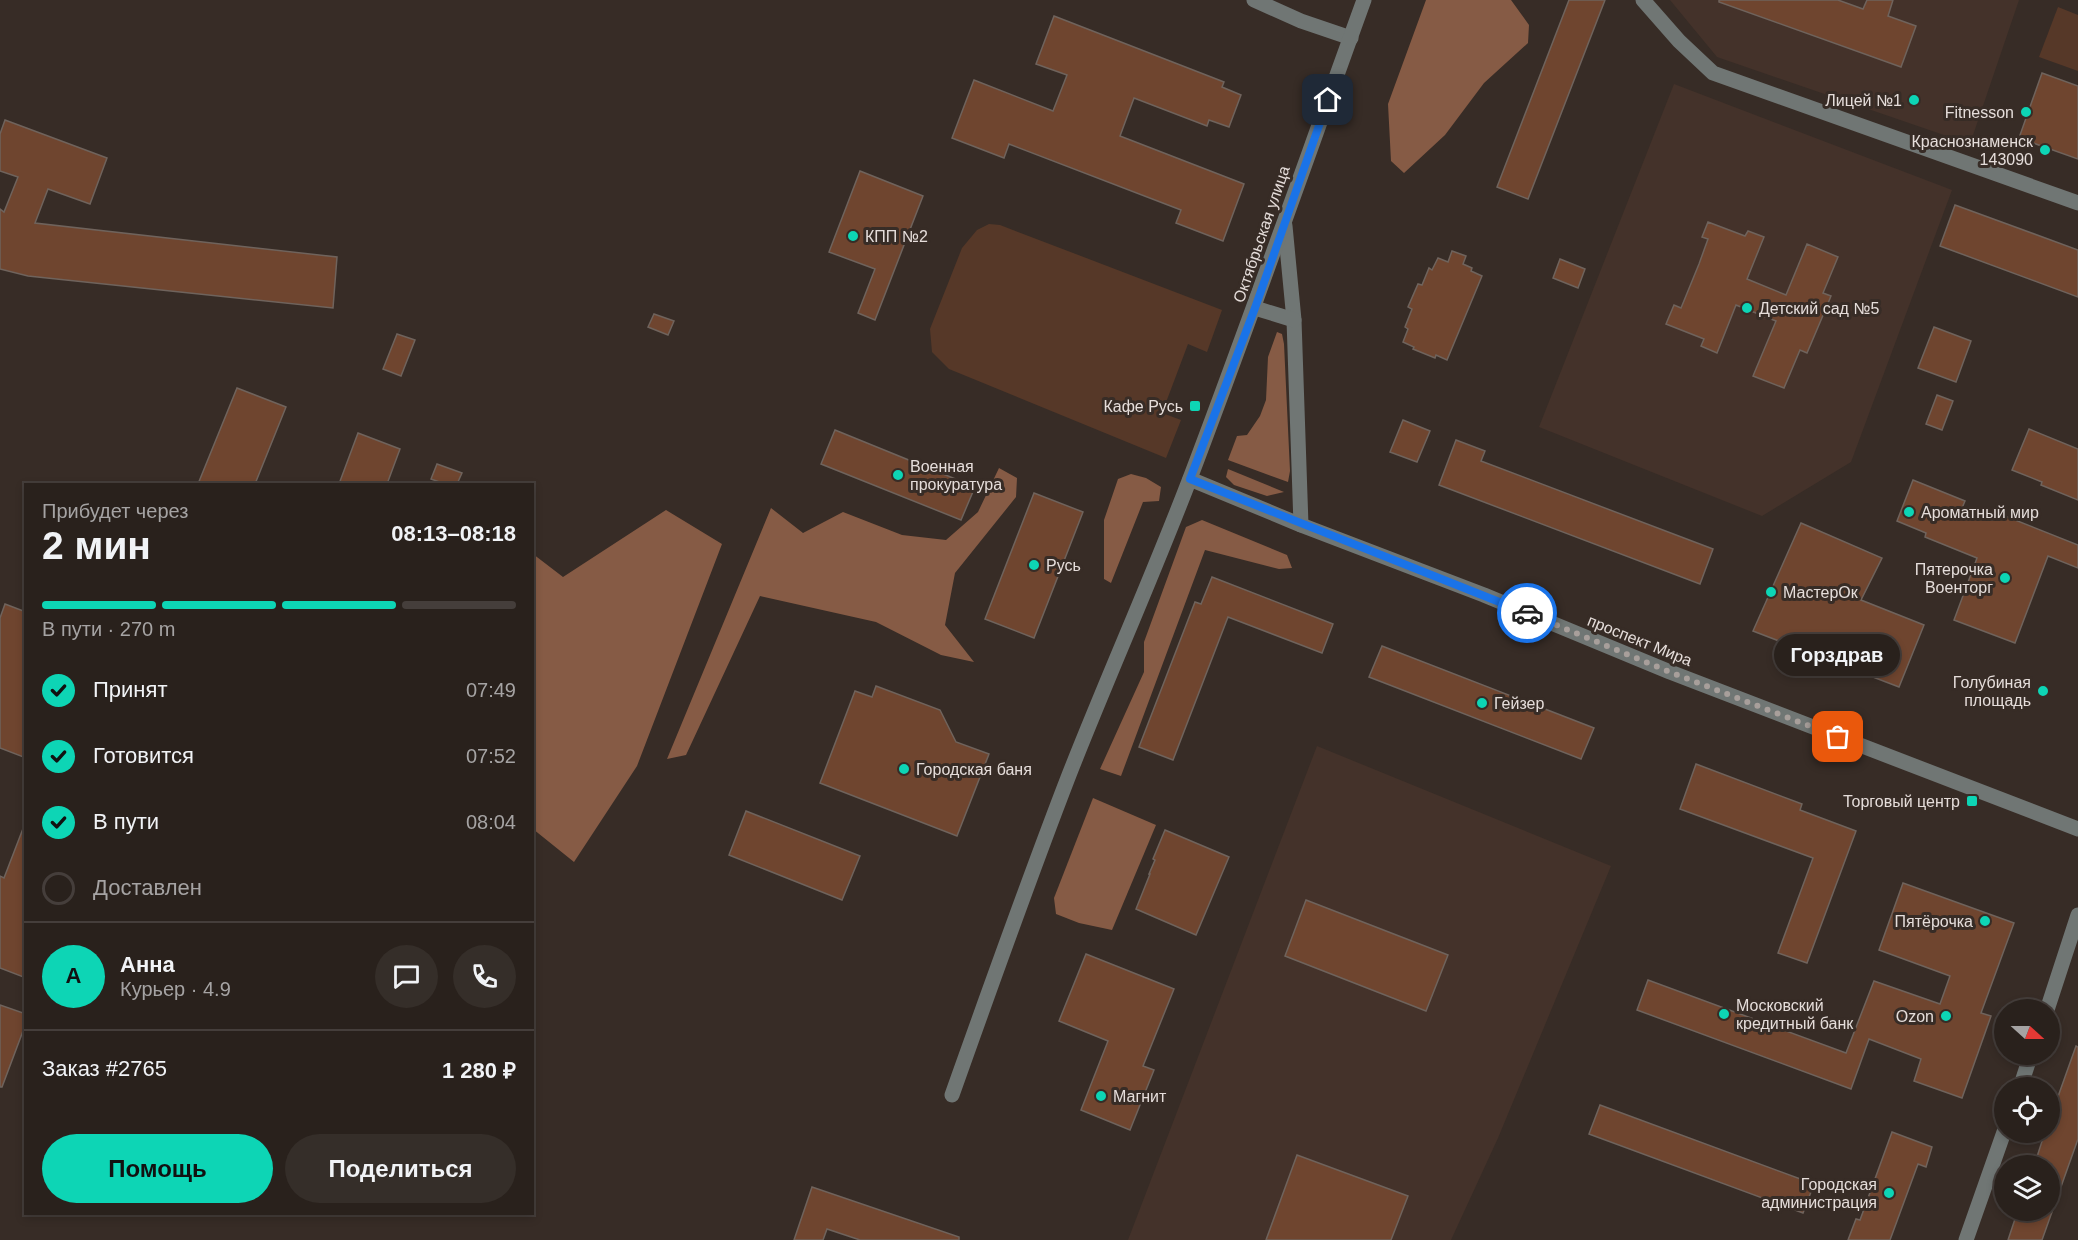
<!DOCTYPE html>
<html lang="ru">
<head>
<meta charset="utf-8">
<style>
	:root { --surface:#29211c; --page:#352e29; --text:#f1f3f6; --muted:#a5a3a3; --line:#453e3b; --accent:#0dd5b5 }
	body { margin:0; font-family:Arial,sans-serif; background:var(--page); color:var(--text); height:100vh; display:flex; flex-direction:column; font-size:22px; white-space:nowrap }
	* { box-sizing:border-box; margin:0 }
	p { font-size:20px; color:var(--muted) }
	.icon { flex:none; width:33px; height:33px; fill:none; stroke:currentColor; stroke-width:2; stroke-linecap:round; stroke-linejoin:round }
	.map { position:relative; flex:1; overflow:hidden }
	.side { position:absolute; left:24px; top:483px; width:510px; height:732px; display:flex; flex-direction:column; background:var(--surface); border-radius:0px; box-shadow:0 3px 9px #0003,0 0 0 2px var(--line) }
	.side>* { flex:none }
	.needle { width:39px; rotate:111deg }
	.buttons { position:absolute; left:1994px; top:999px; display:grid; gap:12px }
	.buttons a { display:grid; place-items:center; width:66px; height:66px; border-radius:50%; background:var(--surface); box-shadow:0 3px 9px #0003,0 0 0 2px var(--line); font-size:30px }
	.pin { position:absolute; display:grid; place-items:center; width:51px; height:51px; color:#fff; margin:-26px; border-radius:12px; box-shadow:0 3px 9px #0006 }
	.courier { position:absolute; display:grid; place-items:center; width:60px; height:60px; margin:-30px; border:4px solid #1a73e8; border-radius:50%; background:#fff; color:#222; box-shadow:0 2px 8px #0007 }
	.bubble { position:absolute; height:42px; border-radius:21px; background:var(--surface); box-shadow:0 3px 9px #0003,0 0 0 2px var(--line); font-size:20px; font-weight:800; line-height:42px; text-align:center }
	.headline em { font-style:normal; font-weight:800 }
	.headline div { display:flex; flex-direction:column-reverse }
	.headline { display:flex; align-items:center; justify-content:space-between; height:102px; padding:0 18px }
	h1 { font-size:39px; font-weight:800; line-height:45px }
	.bar { display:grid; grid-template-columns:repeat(4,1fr); gap:9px 6px; align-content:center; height:72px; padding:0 18px }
	.bar i { height:8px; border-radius:4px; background:var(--line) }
	.bar .current { background:var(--accent) }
	.bar p { grid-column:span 4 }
	.line { display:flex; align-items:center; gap:15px; padding:0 18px; border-top:2px solid var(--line) }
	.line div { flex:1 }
	.round { display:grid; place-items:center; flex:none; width:63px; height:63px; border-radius:32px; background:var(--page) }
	ol { padding:0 18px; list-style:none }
	li { display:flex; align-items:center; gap:18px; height:66px }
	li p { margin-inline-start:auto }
	li .icon { padding:6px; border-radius:50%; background:var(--accent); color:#111; stroke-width:4 }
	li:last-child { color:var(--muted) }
	li i { width:33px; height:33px; border:3px solid var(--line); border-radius:50% }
	.action { display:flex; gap:12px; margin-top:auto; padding:12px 18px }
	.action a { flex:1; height:69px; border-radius:36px; background:var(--accent); color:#111; font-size:24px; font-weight:800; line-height:69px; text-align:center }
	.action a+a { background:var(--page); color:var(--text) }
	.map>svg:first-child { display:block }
</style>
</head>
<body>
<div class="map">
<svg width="2078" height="1240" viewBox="0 0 2078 1240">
	<rect width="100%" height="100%" fill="#372c26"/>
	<g fill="#44322a">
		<path d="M 1670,0 L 2019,0 L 1970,144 L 1717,57 Z"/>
		<path d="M 1674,84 L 1952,190 L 1851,462 L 1762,516 L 1539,427 Z"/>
		<path d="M 1317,746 L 1611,866 L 1498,1138 L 1451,1240 L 1128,1240 Z"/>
	</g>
	<g fill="#563828">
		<path d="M 2058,7 L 2078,15 L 2078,71 L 2039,57 Z"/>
		<path d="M 989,224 L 1000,225 L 1222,310 L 1207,352 L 1188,344 L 1162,413 L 1181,420 L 1166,458 L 949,369 L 932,352 L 930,329 L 962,248 L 977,230 Z"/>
	</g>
	<g fill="#865b45">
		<path d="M 1426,0 L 1511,0 L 1529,25 L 1528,43 L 1484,83 L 1445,135 L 1404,173 L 1391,161 L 1388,104 Z"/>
		<path d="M 1277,332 L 1282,334 L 1284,344 L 1290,471 L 1288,482 L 1228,460 L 1237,436 L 1247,435 L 1260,416 L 1266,400 L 1268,357 Z"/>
		<path d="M 999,468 L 1017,478 L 1016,497 L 955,573 L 945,625 L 974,662 L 941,655 L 876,622 L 760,596 L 686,755 L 667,759 L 771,508 L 803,533 L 843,512 L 902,535 L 946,540 L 978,512 Z"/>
		<path d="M 1228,469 L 1284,492 L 1267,496 L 1234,485 L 1226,477 Z"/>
		<path d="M 1131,474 L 1146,478 L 1161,487 L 1159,501 L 1143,502 L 1111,583 L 1104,579 L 1104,520 L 1118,479 Z"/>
		<path d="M 666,510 L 722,544 L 637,766 L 574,862 L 533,829 L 533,554 L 563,577 Z"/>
		<path d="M 1202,520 L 1287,555 L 1292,568 L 1279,569 L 1205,550 L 1121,776 L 1100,769 L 1144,672 L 1144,642 L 1186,527 Z"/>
		<path d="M 1093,798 L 1156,825 L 1112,930 L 1079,923 L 1056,914 L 1054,898 Z"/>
	</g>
	<g fill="#6f452f" stroke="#6f635c" stroke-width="1.5">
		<path d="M 1569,0 L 1605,0 L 1528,199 L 1497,187 Z"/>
		<path d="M 1719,0 L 1838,0 L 1863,9 L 1867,0 L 1893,0 L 1888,16 L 1916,26 L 1901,67 L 1719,2 Z"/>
		<path d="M 1054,16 L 1224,82 L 1222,87 L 1241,95 L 1229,127 L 1209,120 L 1207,126 L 1134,98 L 1120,136 L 1244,184 L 1223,241 L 1176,223 L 1181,210 L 1009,144 L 1004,158 L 952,138 L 974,80 L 1053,111 L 1067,75 L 1036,64 Z"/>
		<path d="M 2042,73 L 2078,86 L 2078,159 L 2019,138 Z"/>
		<path d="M 5,120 L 107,158 L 90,204 L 48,189 L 35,223 L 337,257 L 333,308 L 28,276 L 0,269 L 0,209 L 4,212 L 18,177 L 0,171 L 0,134 Z"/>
		<path d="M 860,171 L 923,196 L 875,320 L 858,313 L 875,269 L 829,252 Z"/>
		<path d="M 1955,205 L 2078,250 L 2078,297 L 1940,246 Z"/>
		<path d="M 1708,222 L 1745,236 L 1748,231 L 1764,237 L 1747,279 L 1786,295 L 1807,244 L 1838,257 L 1823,293 L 1831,296 L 1824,313 L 1807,353 L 1800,350 L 1784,388 L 1753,376 L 1776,321 L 1736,305 L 1717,353 L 1701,346 L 1704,339 L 1666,324 L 1674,305 L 1681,308 L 1699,264 L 1708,239 L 1702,237 Z"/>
		<path d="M 1452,251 L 1466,256 L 1463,264 L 1472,268 L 1471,271 L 1482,276 L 1447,360 L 1436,355 L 1435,358 L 1413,349 L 1414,347 L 1403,342 L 1408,329 L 1405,327 L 1412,309 L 1408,307 L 1418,284 L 1422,285 L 1429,268 L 1432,270 L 1438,258 L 1448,262 Z"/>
		<path d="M 1560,259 L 1585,269 L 1578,288 L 1553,278 Z"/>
		<path d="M 654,314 L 674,321 L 668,335 L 648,327 Z"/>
		<path d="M 1934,327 L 1971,341 L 1956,382 L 1918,368 Z"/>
		<path d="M 397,334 L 415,340 L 401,376 L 383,369 Z"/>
		<path d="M 237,388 L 286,407 L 255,484 L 198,484 Z"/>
		<path d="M 1937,395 L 1953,401 L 1942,430 L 1926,424 Z"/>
		<path d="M 1403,420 L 1430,431 L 1417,462 L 1390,452 Z"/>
		<path d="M 2029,429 L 2078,449 L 2078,500 L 2041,485 L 2042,482 L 2012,470 Z"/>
		<path d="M 835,430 L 975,487 L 961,520 L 821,464 Z"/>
		<path d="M 358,433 L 400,449 L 387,484 L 339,484 Z"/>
		<path d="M 1456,440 L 1485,451 L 1481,461 L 1713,549 L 1700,584 L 1439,485 Z"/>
		<path d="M 437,464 L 462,473 L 457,484 L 445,484 L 431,479 Z"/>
		<path d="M 1913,480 L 1965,501 L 1962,508 L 1992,520 L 1995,512 L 2078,545 L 2078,568 L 2048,556 L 2015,643 L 1954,620 L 1977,558 L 1925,537 L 1926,533 L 1897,521 Z"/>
		<path d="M 1034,493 L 1083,512 L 1034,638 L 985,619 Z"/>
		<path d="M 1801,523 L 1882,558 L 1861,600 L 1924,625 L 1899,687 L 1753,631 Z"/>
		<path d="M 1212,577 L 1333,624 L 1322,653 L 1228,617 L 1173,760 L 1139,747 L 1195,602 L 1201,604 Z"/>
		<path d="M 5,604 L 26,612 L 26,758 L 0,748 L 0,618 Z"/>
		<path d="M 1382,646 L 1594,728 L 1581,759 L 1369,677 Z"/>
		<path d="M 876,686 L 940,710 L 956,742 L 989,754 L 957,836 L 820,783 L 855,691 L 872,697 Z"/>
		<path d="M 1696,764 L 1802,804 L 1800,810 L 1856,831 L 1807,963 L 1778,953 L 1813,858 L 1680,809 Z"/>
		<path d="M 746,811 L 860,856 L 842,900 L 729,855 Z"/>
		<path d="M 24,826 L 26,826 L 26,978 L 0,968 L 0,876 L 4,878 Z"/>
		<path d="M 1165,830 L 1229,857 L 1196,935 L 1136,909 L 1150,874 L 1149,874 L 1155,860 L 1153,859 Z"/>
		<path d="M 1903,883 L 2014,923 L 1981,1013 L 1991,1016 L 1962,1098 L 1914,1081 L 1921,1059 L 1869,1039 L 1851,1089 L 1637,1010 L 1648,980 L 1846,1053 L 1874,981 L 1940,1004 L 1950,976 L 1879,950 Z"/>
		<path d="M 1306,900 L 1448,955 L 1426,1011 L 1285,956 Z"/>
		<path d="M 1086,954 L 1174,989 L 1143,1066 L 1154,1070 L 1130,1130 L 1081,1110 L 1108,1041 L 1059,1021 Z"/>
		<path d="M 0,1005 L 26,1014 L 26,1023 L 2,1087 L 0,1087 Z"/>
		<path d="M 2076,1046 L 2078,1047 L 2078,1139 L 2042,1240 L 2008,1240 L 2018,1210 L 2049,1210 L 2049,1166 L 2034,1166 L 2045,1132 L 2049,1132 L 2049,1122 Z"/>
		<path d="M 1600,1105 L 1814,1184 L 1803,1213 L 1589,1134 Z"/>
		<path d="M 1892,1132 L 1932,1147 L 1926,1167 L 1918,1164 L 1890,1240 L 1848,1240 L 1856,1219 L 1860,1220 Z"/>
		<path d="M 1297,1155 L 1408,1196 L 1391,1240 L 1266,1240 Z"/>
		<path d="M 812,1187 L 959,1237 L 959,1240 L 860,1240 L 827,1229 L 823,1240 L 794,1240 Z"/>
	</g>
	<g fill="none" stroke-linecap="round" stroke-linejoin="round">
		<g stroke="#707674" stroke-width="15">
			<path d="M 1254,0 L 1301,21 L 1351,38"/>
			<path d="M 1643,0 L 1679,41 L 1713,73 L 2078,203"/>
			<path d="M 1285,226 L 1294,320 L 1301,525"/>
			<path d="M 1255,308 L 1294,320"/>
			<path d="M 1190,479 L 1301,525 L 1484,595 L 1670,672 L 2078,829"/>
			<path d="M 2047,1010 L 2078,915"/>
			<path d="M 2020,1088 L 2031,1054"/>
			<path d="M 952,1095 C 990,988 1028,881 1069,775 C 1108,676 1151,580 1189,481 C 1250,321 1306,160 1364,0"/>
			<path d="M 1966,1240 L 2004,1132"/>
		</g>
	</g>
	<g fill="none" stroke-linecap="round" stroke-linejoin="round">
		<path stroke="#a89f9b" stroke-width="6" stroke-dasharray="0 10.8" d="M 1527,613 L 1670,672 L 1838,737"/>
		<path stroke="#1a73e8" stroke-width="8" d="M 1328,100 L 1255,308 L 1190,479 L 1527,613"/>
	</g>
	<g fill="#0dd5b5" stroke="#372c26" stroke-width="2">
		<circle cx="1914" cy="100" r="6"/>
		<circle cx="2026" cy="112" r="6"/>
		<circle cx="2045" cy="150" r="6"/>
		<circle cx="853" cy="236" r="6"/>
		<circle cx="1747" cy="308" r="6"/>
		<rect x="1189" y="400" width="12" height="12" rx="3"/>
		<circle cx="898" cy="475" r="6"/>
		<circle cx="1909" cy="512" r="6"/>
		<circle cx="1034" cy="565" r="6"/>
		<circle cx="2005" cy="578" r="6"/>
		<circle cx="1771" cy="592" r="6"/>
		<circle cx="2043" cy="691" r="6"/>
		<circle cx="1482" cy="703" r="6"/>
		<circle cx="904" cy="769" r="6"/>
		<rect x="1966" y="795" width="12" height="12" rx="3"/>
		<circle cx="1985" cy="921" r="6"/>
		<circle cx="1724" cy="1014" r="6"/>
		<circle cx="1946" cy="1016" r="6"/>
		<circle cx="1101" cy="1096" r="6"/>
		<circle cx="1889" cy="1193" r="6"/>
	</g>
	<g text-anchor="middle" stroke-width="6" stroke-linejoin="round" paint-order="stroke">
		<g font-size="16" fill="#e5ddda" stroke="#372c26" text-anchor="end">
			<text x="1902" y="106">Лицей №1</text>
			<text x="2014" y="118">Fitnesson</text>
			<text x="2033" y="147">Краснознаменск<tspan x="2033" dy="18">143090</tspan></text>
			<text x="865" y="242" text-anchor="start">КПП №2</text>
			<text x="1759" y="314" text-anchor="start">Детский сад №5</text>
			<text x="1183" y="412">Кафе Русь</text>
			<text x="910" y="472" text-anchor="start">Военная<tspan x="910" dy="18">прокуратура</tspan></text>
			<text x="1921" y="518" text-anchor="start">Ароматный мир</text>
			<text x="1046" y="571" text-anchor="start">Русь</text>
			<text x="1993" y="575">Пятерочка<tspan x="1993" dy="18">Военторг</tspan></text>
			<text x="1783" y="598" text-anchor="start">МастерОк</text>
			<text x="2031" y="688">Голубиная<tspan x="2031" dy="18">площадь</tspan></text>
			<text x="1494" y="709" text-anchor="start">Гейзер</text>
			<text x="916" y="775" text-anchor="start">Городская баня</text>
			<text x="1960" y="807">Торговый центр</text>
			<text x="1973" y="927">Пятёрочка</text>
			<text x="1736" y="1011" text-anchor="start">Московский<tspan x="1736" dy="18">кредитный банк</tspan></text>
			<text x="1934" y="1022">Ozon</text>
			<text x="1113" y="1102" text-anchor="start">Магнит</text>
			<text x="1877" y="1190">Городская<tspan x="1877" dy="18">администрация</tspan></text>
		</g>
		<g font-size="16" fill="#e5ddda" stroke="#372c26">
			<text transform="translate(1261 234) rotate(-71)" y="6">Октябрьская улица</text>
			<text transform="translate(1640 640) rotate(22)" y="6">проспект Мира</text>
		</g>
	</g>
</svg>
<div class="buttons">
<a><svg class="needle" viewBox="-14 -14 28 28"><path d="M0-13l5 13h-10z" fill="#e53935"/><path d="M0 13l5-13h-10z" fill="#a5a3a3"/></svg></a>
<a><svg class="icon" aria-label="locate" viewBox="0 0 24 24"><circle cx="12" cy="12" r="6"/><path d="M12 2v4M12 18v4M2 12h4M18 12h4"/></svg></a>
<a><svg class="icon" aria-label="layers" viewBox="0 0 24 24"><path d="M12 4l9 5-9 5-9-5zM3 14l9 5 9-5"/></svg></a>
</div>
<div class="pin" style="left:1838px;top:737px;background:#ea580c"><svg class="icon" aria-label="bag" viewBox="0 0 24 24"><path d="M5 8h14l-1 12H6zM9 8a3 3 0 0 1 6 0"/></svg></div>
<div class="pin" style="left:1328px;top:100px;background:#1f2937"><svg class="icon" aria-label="home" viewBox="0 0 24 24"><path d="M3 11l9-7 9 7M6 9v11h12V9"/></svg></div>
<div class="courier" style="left:1527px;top:613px"><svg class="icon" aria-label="car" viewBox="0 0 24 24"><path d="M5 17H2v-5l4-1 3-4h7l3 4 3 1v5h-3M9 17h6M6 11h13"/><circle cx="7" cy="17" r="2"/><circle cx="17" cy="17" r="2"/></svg></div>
<div class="bubble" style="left:1774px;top:634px;width:126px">Горздрав</div>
<section class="side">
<div class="headline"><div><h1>2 мин</h1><p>Прибудет через</p></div><em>08:13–08:18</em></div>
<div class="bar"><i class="current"></i><i class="current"></i><i class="current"></i><i></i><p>В пути · 270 m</p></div>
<ol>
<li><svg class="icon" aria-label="check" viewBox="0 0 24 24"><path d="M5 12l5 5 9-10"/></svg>Принят<p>07:49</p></li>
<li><svg class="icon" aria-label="check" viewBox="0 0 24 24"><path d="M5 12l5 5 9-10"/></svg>Готовится<p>07:52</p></li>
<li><svg class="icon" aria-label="check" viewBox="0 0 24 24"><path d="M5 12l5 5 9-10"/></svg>В пути<p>08:04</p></li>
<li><i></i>Доставлен</li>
</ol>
<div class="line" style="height:108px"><b class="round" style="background:var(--accent);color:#111">А</b><div><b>Анна</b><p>Курьер · 4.9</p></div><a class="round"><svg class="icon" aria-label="chat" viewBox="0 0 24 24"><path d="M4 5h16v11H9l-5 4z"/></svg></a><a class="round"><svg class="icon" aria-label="phone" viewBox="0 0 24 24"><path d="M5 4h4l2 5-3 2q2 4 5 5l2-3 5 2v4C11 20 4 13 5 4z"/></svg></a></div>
<div class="line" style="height:78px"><div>Заказ #2765</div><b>1 280 ₽</b></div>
<div class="action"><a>Помощь</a><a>Поделиться</a></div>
</section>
</div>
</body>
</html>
